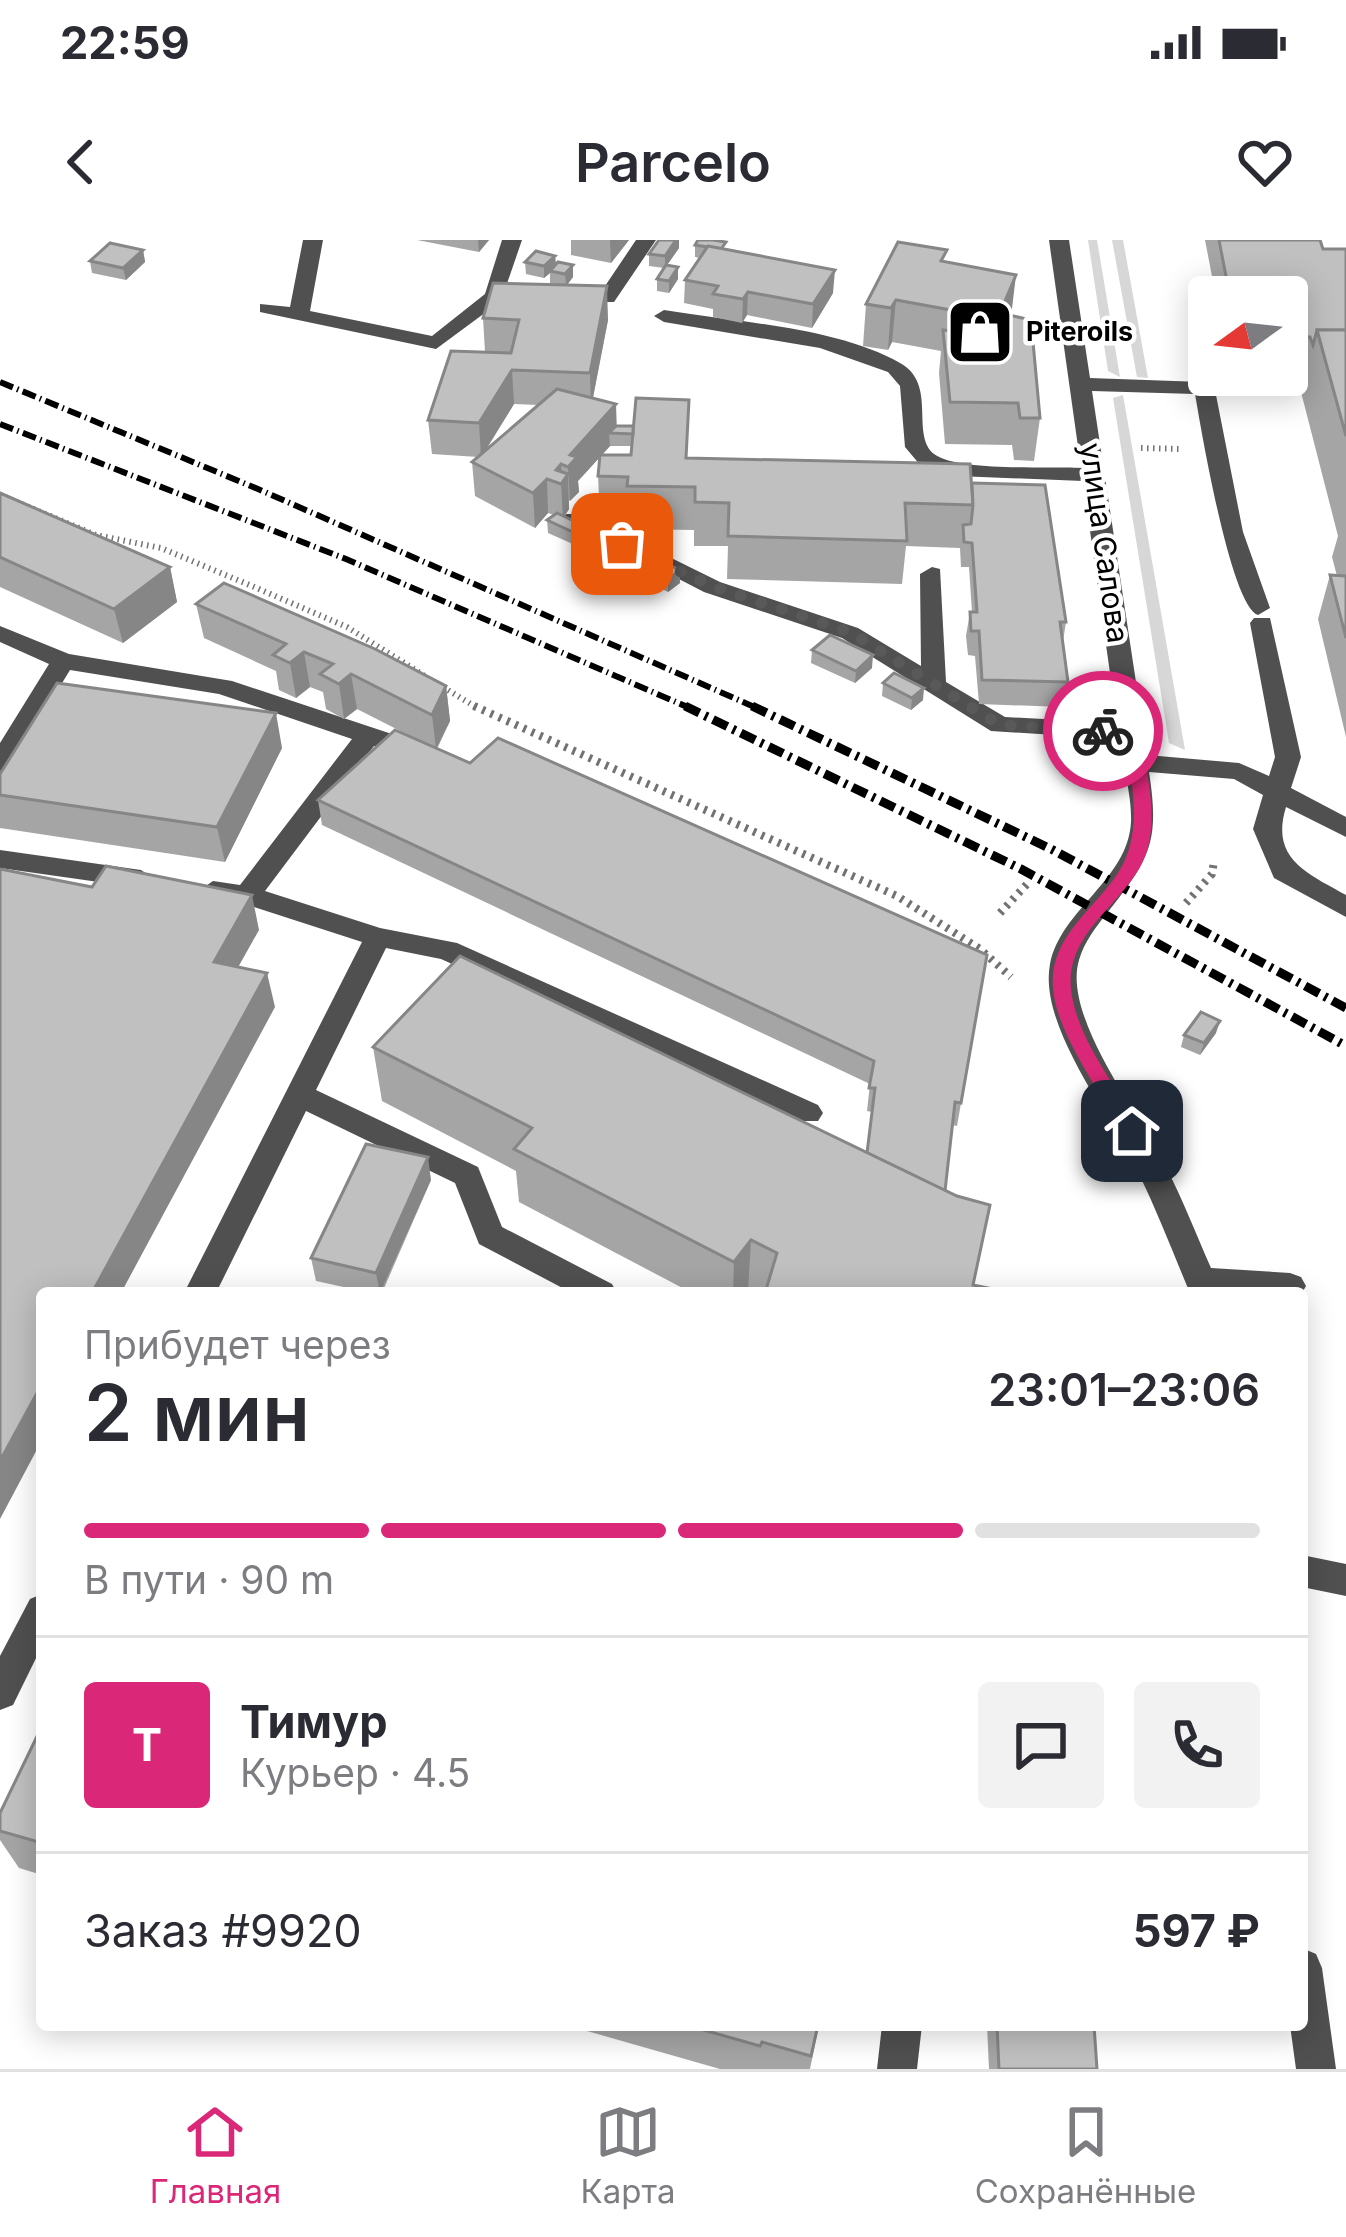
<!DOCTYPE html>
<html lang="ru">
<head>
<meta charset="utf-8">
<style>
	:root { --surface:#fff; --page:#f2f2f3; --text:#2b2b33; --muted:#7c7c81; --line:#e1e1e2; --accent:#db2777 }
	body { margin:0; font-family:Inter,sans-serif; background:var(--page); color:var(--text); height:100vh; display:flex; flex-direction:column; font-size:45px; white-space:nowrap }
	* { box-sizing:border-box; margin:0 }
	p { font-size:39px; color:var(--muted) }
	.icon { flex:none; width:66px; height:66px; fill:none; stroke:currentColor; stroke-width:2; stroke-linecap:round; stroke-linejoin:round }
	.map { position:relative; flex:1; overflow:hidden }
	.panel { position:absolute; left:36px; top:1047px; width:1272px; height:744px; display:flex; flex-direction:column; background:var(--surface); border-radius:12px; box-shadow:0 6px 30px #0003 }
	.panel>* { flex:none }
	.needle { width:78px; rotate:255deg }
	.fabs { position:absolute; left:1188px; top:36px; display:grid; gap:24px }
	.fabs a { display:grid; place-items:center; width:120px; height:120px; border-radius:12px; background:var(--surface); box-shadow:0 6px 30px #0003; font-size:60px }
	.pin { position:absolute; display:grid; place-items:center; width:102px; height:102px; color:#fff; margin:-51px; border-radius:24px; box-shadow:0 6px 18px #0006 }
	.courier { position:absolute; display:grid; place-items:center; width:120px; height:120px; margin:-60px; border:9px solid #db2777; border-radius:50%; background:#fff; color:#222; box-shadow:0 3px 15px #0007 }
	.summary em { font-style:normal; font-weight:600 }
	.summary div { display:flex; flex-direction:column-reverse }
	.summary { display:flex; align-items:center; justify-content:space-between; height:204px; padding:0 48px }
	h1 { font-size:78px; font-weight:600; line-height:90px }
	.bar { display:grid; grid-template-columns:repeat(4,1fr); gap:18px 12px; align-content:center; height:144px; padding:0 48px }
	.bar i { height:15px; border-radius:9px; background:var(--line) }
	.bar .current { background:var(--accent) }
	.bar p { grid-column:span 4 }
	.line { display:flex; align-items:center; gap:30px; padding:0 48px; border-top:3px solid var(--line) }
	.line div { flex:1 }
	.round { display:grid; place-items:center; flex:none; width:126px; height:126px; border-radius:12px; background:var(--page) }
	.status { display:flex; justify-content:space-between; align-items:center; height:84px; padding:0 60px; background:var(--surface); direction:ltr }
	.status svg { height:33px; fill:currentColor }
	header { display:flex; justify-content:space-between; align-items:center; height:156px; padding:0 48px; background:var(--surface); font-size:54px; font-weight:600 }
	.tabs { display:flex; justify-content:space-around; align-items:center; height:168px; border-top:3px solid var(--line); background:var(--surface); font-size:33px; color:var(--muted) }
	.tabs a { display:grid; justify-items:center; gap:6px }
	.tabs .current { color:var(--accent) }
	.map>svg:first-child { display:block }
</style>
</head>
<body>
<div class="status"><b>22:59</b><svg viewBox="0 0 49 12"><path d="M0 12V9h3v3zM5 12V6h3v6zM10 12V3h3v9zM15 12V0h3v12zM26 1h20v11H26zM47 4h2v5h-2z"/></svg></div>
<header><svg class="icon" aria-label="back" viewBox="0 0 24 24"><path d="M15 5l-7 7 7 7"/></svg>Parcelo<svg class="icon" aria-label="heart" viewBox="0 0 24 24"><path d="M12 20l-8-8c-3-5 5-10 8-4 3-6 11-1 8 4z"/></svg></header>
<div class="map">
<svg width="1346" height="1829" viewBox="0 0 1346 1829">
	<rect width="100%" height="100%" fill="#fff"/>
	<g fill="#d7d7d7">
		<path d="M 1088,0 L 1097,0 L 1120,137 L 1108,131 Z"/>
		<path d="M 1112,0 L 1123,0 L 1148,138 L 1137,137 Z"/>
		<path d="M 1123,155 L 1185,510 L 1169,503 L 1113,158 Z"/>
	</g>
	<g fill="none" stroke-linecap="round" stroke-linejoin="round">
		<g stroke="#727272" stroke-width="6" stroke-dasharray="1.5 4.5" stroke-linecap="butt">
			<path d="M 1141,208 L 1182,209"/>
			<path d="M 0,255 L 96,295 L 161,308 L 252,346 L 347,387 L 425,436"/>
			<path d="M 438,444 L 479,469"/>
		</g>
		<g stroke="#727272" stroke-width="8" stroke-dasharray="3 6" stroke-linecap="butt">
			<path d="M 474,466 L 897,656 L 980,709 L 1011,737"/>
			<path d="M 1186,663 L 1212,634 L 1214,621"/>
			<path d="M 1000,673 L 1027,644"/>
		</g>
		<g fill="#505050" fill-rule="evenodd">
			<path d="M 303,0 L 323,0 L 310,71 L 432,96 L 485,54 L 502,0 L 522,0 L 501,61 L 436,109 L 260,72 L 260,64 L 290,67 Z"/>
			<path d="M 636,0 L 656,0 L 614,62 L 565,62 L 565,54 L 601,52 Z"/>
			<path d="M 1049,0 L 1069,0 L 1090,138 L 1258,144 L 1269,150 L 1258,156 L 1216,155 L 1243,292 L 1270,368 L 1258,375 C 1231,367 1201,189 1195,154 L 1092,151 L 1147,515 L 1239,523 L 1269,536 L 1275,517 L 1250,383 L 1254,378 L 1270,378 L 1301,517 L 1291,548 L 1346,577 L 1346,597 L 1286,567 C 1270,619 1307,633 1346,655 L 1346,677 L 1274,638 L 1253,589 L 1263,555 L 1234,539 L 1149,532 C 1160,602 1150,619 1107,673 C 1096,687 1084,702 1079,720 C 1062,777 1141,876 1166,927 C 1183,960 1196,994 1211,1028 L 1290,1033 L 1301,1037 L 1306,1046 L 1302,1053 L 1190,1053 C 1173,1013 1158,973 1139,934 C 1113,878 1038,787 1050,724 C 1061,669 1128,640 1131,582 C 1132,556 1123,526 1119,499 L 991,491 L 842,398 L 704,352 L 563,279 L 566,274 L 582,274 L 720,342 L 858,388 L 921,426 L 920,334 L 932,327 L 940,329 L 946,442 L 1005,477 L 1117,483 L 1083,241 L 957,236 L 921,226 L 905,207 L 900,146 L 888,132 L 820,108 L 664,82 L 654,76 L 664,70 C 735,82 837,87 900,123 C 938,144 910,194 934,214 C 958,232 1048,226 1081,228 Z"/>
			<path d="M 0,386 L 69,414 L 232,441 L 431,507 L 435,513 L 422,521 L 374,506 L 265,651 L 380,688 L 457,703 L 818,865 L 823,873 L 818,881 L 798,881 L 441,719 L 386,708 L 316,850 L 478,927 L 502,987 L 612,1044 L 617,1053 L 572,1053 L 479,1004 L 455,943 L 306,871 L 216,1053 L 184,1053 L 362,702 L 245,664 L 203,657 L 200,650 L 213,641 L 240,645 L 352,499 L 219,454 L 70,430 L 9,530 L 0,532 L 0,503 L 49,424 L 0,402 Z"/>
			<path d="M 0,610 L 141,630 L 154,639 L 141,648 L 0,628 Z"/>
			<path d="M 1302,1315 L 1346,1324 L 1346,1356 L 1302,1347 Z"/>
			<path d="M 42,1354 L 42,1406 L 13,1465 L 0,1470 L 0,1416 L 30,1359 Z"/>
			<path d="M 1302,1708 L 1316,1714 L 1322,1728 L 1336,1829 L 1296,1829 L 1290,1785 L 1302,1785 Z"/>
			<path d="M 882,1785 L 922,1785 L 917,1829 L 877,1829 Z"/>
		</g>
		<g stroke="#000" stroke-width="6" stroke-dasharray="14 4.5 1.5 4.5" stroke-linecap="butt">
			<path d="M 0,142 L 258,249 L 759,469"/>
			<path d="M 0,184 L 346,319 L 692,469"/>
		</g>
		<g stroke="#000" stroke-width="9" stroke-dasharray="16 6 3 6" stroke-linecap="butt">
			<path d="M 685,466 L 1021,629 L 1346,806"/>
			<path d="M 752,466 L 1053,610 L 1346,768"/>
		</g>
	</g>
	<g fill="#a5a5a5" fill-rule="evenodd">
		<path d="M 417,0 L 489,0 L 479,12 Z"/>
		<path d="M 571,0 L 629,0 L 611,23 L 571,15 Z"/>
		<path d="M 659,0 L 679,0 L 679,8 L 667,25 L 678,39 L 669,53 L 657,51 L 657,39 L 664,28 L 649,26 L 649,14 Z"/>
		<path d="M 1205,0 L 1320,0 L 1323,9 L 1346,9 L 1346,497 L 1318,379 L 1330,335 L 1337,336 L 1332,317 L 1338,296 L 1301,152 L 1304,139 L 1302,130 L 1287,130 L 1287,57 L 1216,57 Z"/>
		<path d="M 695,5 L 725,9 L 833,53 L 812,88 L 747,75 L 742,83 L 713,77 L 713,69 L 684,63 L 685,40 L 700,18 L 695,17 Z"/>
		<path d="M 143,10 L 145,22 L 126,40 L 92,33 L 90,21 Z"/>
		<path d="M 555,16 L 556,24 L 573,25 L 573,37 L 567,45 L 608,80 L 593,158 L 616,164 L 616,186 L 688,218 L 972,243 L 1066,382 L 1063,401 L 1068,442 L 1063,467 L 979,464 L 975,416 L 968,415 L 966,396 L 970,372 L 972,372 L 969,327 L 961,327 L 960,308 L 906,306 L 902,344 L 727,339 L 728,306 L 694,306 L 694,290 L 628,289 L 628,280 L 600,279 L 598,236 L 600,217 L 578,241 L 579,252 L 569,261 L 569,269 L 564,277 L 584,299 L 575,305 L 548,293 L 547,280 L 554,275 L 548,273 L 535,288 L 475,256 L 472,222 L 478,217 L 432,214 L 428,180 L 485,112 L 483,78 L 561,45 L 550,43 L 550,33 L 544,38 L 526,34 L 525,22 ZM 514,164 L 538,165 L 486,210 ZM 610,206 L 632,206 L 631,215 L 602,215 Z"/>
		<path d="M 946,22 L 1011,76 L 1040,178 L 1034,221 L 1014,220 L 1012,205 L 945,204 L 939,133 L 941,111 L 892,102 L 888,110 L 863,106 L 866,64 Z"/>
		<path d="M 0,253 L 170,327 L 177,362 L 123,403 L 0,347 Z"/>
		<path d="M 680,330 L 680,343 L 668,352 L 650,343 L 650,331 Z"/>
		<path d="M 196,364 L 446,446 L 450,481 L 437,509 L 470,523 L 987,715 L 957,886 L 952,885 L 945,951 L 974,1045 L 1012,1053 L 692,1053 L 519,962 L 516,931 L 382,861 L 373,807 L 867,913 L 872,872 L 867,871 L 870,844 L 322,585 L 318,560 L 422,502 L 357,469 L 344,479 L 326,469 L 323,452 L 310,447 L 296,458 L 279,450 L 276,431 L 204,398 Z"/>
		<path d="M 812,410 L 872,428 L 855,443 L 811,423 Z"/>
		<path d="M 883,443 L 923,460 L 911,470 L 882,456 Z"/>
		<path d="M 282,508 L 225,622 L 0,588 L 0,534 Z"/>
		<path d="M 1216,793 L 1200,815 L 1181,807 L 1184,795 Z"/>
		<path d="M 431,940 L 382,1053 L 371,1053 L 316,1041 L 311,1018 Z"/>
		<path d="M 42,1486 L 42,1635 L 19,1628 L 0,1600 L 0,1573 Z"/>
		<path d="M 566,1785 L 819,1785 L 810,1829 L 720,1829 Z"/>
		<path d="M 987,1785 L 1094,1785 L 1097,1829 L 989,1829 Z"/>
	</g>
	<g fill="#868686">
		<path d="M 478,0 L 489,0 L 479,12 Z"/>
		<path d="M 610,0 L 629,0 L 611,23 Z"/>
		<path d="M 676,0 L 679,0 L 679,8 L 665,28 L 665,16 Z"/>
		<path d="M 143,10 L 145,22 L 126,40 L 123,28 Z"/>
		<path d="M 555,16 L 556,28 L 550,31 L 550,33 L 544,38 L 544,26 Z"/>
		<path d="M 573,25 L 573,37 L 566,46 L 565,34 Z"/>
		<path d="M 678,27 L 678,39 L 669,53 L 669,41 Z"/>
		<path d="M 835,30 L 833,53 L 812,88 L 813,64 Z"/>
		<path d="M 1016,35 L 1011,77 L 1000,73 Z"/>
		<path d="M 607,46 L 608,80 L 591,167 L 590,133 Z"/>
		<path d="M 748,52 L 747,75 L 742,83 L 743,59 Z"/>
		<path d="M 896,60 L 892,102 L 888,110 L 891,68 Z"/>
		<path d="M 512,130 L 514,164 L 481,217 L 479,183 Z"/>
		<path d="M 616,164 L 617,194 L 609,193 L 610,206 L 578,241 L 579,252 L 570,261 L 568,227 L 570,215 Z"/>
		<path d="M 561,224 L 562,243 L 568,234 L 569,269 L 563,278 L 561,244 L 556,230 Z"/>
		<path d="M 547,239 L 548,273 L 535,288 L 533,253 Z"/>
		<path d="M 584,286 L 584,299 L 575,305 L 575,293 Z"/>
		<path d="M 170,327 L 177,362 L 123,403 L 114,369 Z"/>
		<path d="M 680,330 L 680,343 L 668,352 L 668,340 Z"/>
		<path d="M 304,412 L 310,447 L 296,458 L 290,423 Z"/>
		<path d="M 873,415 L 872,428 L 855,443 L 856,431 Z"/>
		<path d="M 351,434 L 357,469 L 344,479 L 339,444 Z"/>
		<path d="M 446,446 L 450,481 L 436,509 L 432,475 Z"/>
		<path d="M 924,448 L 923,460 L 911,470 L 912,458 Z"/>
		<path d="M 276,473 L 282,508 L 225,622 L 217,587 Z"/>
		<path d="M 252,655 L 259,690 L 222,756 L 214,722 Z"/>
		<path d="M 267,733 L 275,767 L 121,1053 L 92,1053 Z"/>
		<path d="M 1220,781 L 1216,793 L 1200,815 L 1204,803 Z"/>
		<path d="M 428,917 L 431,940 L 380,1053 L 376,1033 Z"/>
		<path d="M 751,1000 L 748,1052 L 733,1053 L 734,1022 Z"/>
		<path d="M 42,1144 L 42,1200 L 0,1279 L 0,1221 Z"/>
	</g>
	<g fill="#c0c0c0" stroke="#868686" stroke-width="3">
		<path d="M 659,0 L 676,0 L 665,16 L 649,14 Z"/>
		<path d="M 698,0 L 713,0 L 726,2 L 721,9 L 695,5 Z"/>
		<path d="M 1219,0 L 1320,0 L 1323,9 L 1346,9 L 1346,90 L 1317,90 L 1313,105 L 1310,97 L 1287,96 L 1287,57 L 1230,57 Z"/>
		<path d="M 898,2 L 947,10 L 941,21 L 1016,35 L 1000,73 L 1031,80 L 1040,178 L 1020,178 L 1018,163 L 950,162 L 943,90 L 952,91 L 951,70 L 896,60 L 891,68 L 866,64 Z"/>
		<path d="M 110,3 L 143,10 L 123,28 L 90,21 Z"/>
		<path d="M 708,6 L 835,30 L 813,64 L 748,52 L 743,59 L 713,54 L 718,46 L 685,40 Z"/>
		<path d="M 536,11 L 555,16 L 544,26 L 525,22 Z"/>
		<path d="M 558,22 L 573,25 L 565,34 L 550,31 Z"/>
		<path d="M 666,25 L 678,27 L 669,41 L 657,39 Z"/>
		<path d="M 493,43 L 607,46 L 590,133 L 512,130 L 479,183 L 428,180 L 451,111 L 511,113 L 519,80 L 483,78 Z"/>
		<path d="M 1317,90 L 1346,90 L 1346,196 Z"/>
		<path d="M 557,149 L 616,164 L 570,215 L 577,217 L 568,227 L 561,224 L 556,230 L 568,234 L 561,244 L 547,239 L 533,253 L 472,222 Z"/>
		<path d="M 636,158 L 689,160 L 686,218 L 970,224 L 973,265 L 905,263 L 907,301 L 728,296 L 729,263 L 695,262 L 695,247 L 627,246 L 628,237 L 598,236 L 600,215 L 631,215 Z"/>
		<path d="M 616,186 L 633,186 L 633,194 L 609,193 Z"/>
		<path d="M 972,243 L 1045,245 L 1066,382 L 1060,382 L 1068,442 L 982,440 L 979,391 L 971,391 L 970,372 L 977,372 L 972,303 L 964,302 L 963,285 L 971,284 L 973,265 Z"/>
		<path d="M 0,253 L 170,327 L 114,369 L 0,317 Z"/>
		<path d="M 557,273 L 584,286 L 575,293 L 547,280 Z"/>
		<path d="M 662,322 L 680,330 L 668,340 L 650,331 Z"/>
		<path d="M 1330,335 L 1346,336 L 1346,398 Z"/>
		<path d="M 224,343 L 375,409 L 446,446 L 432,475 L 351,434 L 339,444 L 320,434 L 333,424 L 304,412 L 290,423 L 273,415 L 286,404 L 196,364 Z"/>
		<path d="M 830,395 L 873,415 L 856,431 L 812,410 Z"/>
		<path d="M 894,433 L 924,448 L 912,458 L 883,443 Z"/>
		<path d="M 57,443 L 276,473 L 217,587 L 0,555 L 0,534 Z"/>
		<path d="M 395,490 L 470,523 L 498,498 L 987,715 L 961,863 L 955,862 L 945,951 L 867,913 L 875,848 L 869,848 L 874,821 L 318,560 Z"/>
		<path d="M 106,626 L 252,655 L 214,722 L 267,733 L 92,1053 L 42,1053 L 42,1144 L 0,1221 L 0,629 L 92,647 Z"/>
		<path d="M 460,716 L 957,956 L 990,965 L 973,1045 L 1013,1053 L 765,1053 L 777,1013 L 751,1000 L 734,1022 L 514,909 L 532,888 L 373,807 Z"/>
		<path d="M 1201,772 L 1220,781 L 1204,803 L 1184,795 Z"/>
		<path d="M 366,904 L 428,917 L 376,1033 L 311,1018 Z"/>
		<path d="M 42,1486 L 42,1603 L 0,1591 L 0,1573 Z"/>
		<path d="M 686,1785 L 818,1785 L 811,1816 L 762,1802 L 760,1806 Z"/>
		<path d="M 997,1785 L 1094,1785 L 1097,1829 L 999,1829 Z"/>
	</g>
	<path fill="#db2777" d="M 1103,486 L 1132,487 L 1140,492 C 1146,533 1161,581 1143,621 C 1122,666 1066,692 1071,749 C 1076,798 1118,849 1142,891 L 1132,898 L 1125,896 C 1103,856 1056,793 1053,748 C 1049,688 1109,663 1127,615 C 1141,577 1130,536 1125,497 L 1098,495 L 1095,491 Z"/>
	<g fill="none" stroke-linecap="round" stroke-linejoin="round">
		<path stroke="#595959" stroke-width="12" stroke-dasharray="0 21.6" d="M 622,304 L 712,346 L 850,392 L 1000,485 L 1103,491"/>
	</g>
	<defs>
		<g id="shop-square" transform="scale(3.45)"><rect x="-9" y="-9" width="18" height="18" rx="4" fill="#000" stroke="#fff"/><path d="M-5-2.5h2.3a2.7 3.5 0 0 1 5.4 0H5L5.5 6h-11ZM-1.5-2.5h3a1.5 2.3 0 0 0-3 0Z" fill="#fff"/></g>
	</defs>
	<g fill-rule="evenodd">
		<use href="#shop-square" x="980" y="92"/>
	</g>
	<g text-anchor="middle" stroke-width="9" stroke-linejoin="round" paint-order="stroke">
		<g font-size="27" font-weight="bold" fill="#000" stroke="#fff" text-anchor="start">
			<text x="1026" y="101">Piteroils</text>
		</g>
		<g font-size="30" fill="#000" stroke="#fff">
			<text transform="translate(1104 303) rotate(82)" y="10">улица Салова</text>
		</g>
	</g>
</svg>
<div class="fabs">
<a><svg class="needle" viewBox="-14 -14 28 28"><path d="M0-13l5 13h-10z" fill="#e53935"/><path d="M0 13l5-13h-10z" fill="#7c7c81"/></svg></a>
</div>
<div class="pin" style="left:622px;top:304px;background:#ea580c"><svg class="icon" aria-label="bag" viewBox="0 0 24 24"><path d="M5 8h14l-1 12H6zM9 8a3 3 0 0 1 6 0"/></svg></div>
<div class="pin" style="left:1132px;top:891px;background:#1f2937"><svg class="icon" aria-label="home" viewBox="0 0 24 24"><path d="M3 11l9-7 9 7M6 9v11h12V9"/></svg></div>
<div class="courier" style="left:1103px;top:491px"><svg class="icon" aria-label="bike" viewBox="0 0 24 24"><circle cx="6" cy="16" r="4"/><circle cx="18" cy="16" r="4"/><path d="M6 16l4-8h5l3 8M10 8l3 8H6M13 5h3"/></svg></div>
<section class="panel">
<div class="summary"><div><h1>2 мин</h1><p>Прибудет через</p></div><em>23:01–23:06</em></div>
<div class="bar"><i class="current"></i><i class="current"></i><i class="current"></i><i></i><p>В пути · 90 m</p></div>
<div class="line" style="height:216px"><b class="round" style="background:var(--accent);color:#fff">Т</b><div><b>Тимур</b><p>Курьер · 4.5</p></div><a class="round"><svg class="icon" aria-label="chat" viewBox="0 0 24 24"><path d="M4 5h16v11H9l-5 4z"/></svg></a><a class="round"><svg class="icon" aria-label="phone" viewBox="0 0 24 24"><path d="M5 4h4l2 5-3 2q2 4 5 5l2-3 5 2v4C11 20 4 13 5 4z"/></svg></a></div>
<div class="line" style="height:156px"><div>Заказ #9920</div><b>597 ₽</b></div>
</section>
</div>
<nav class="tabs">
<a class="current"><svg class="icon" aria-label="home" viewBox="0 0 24 24"><path d="M3 11l9-7 9 7M6 9v11h12V9"/></svg>Главная</a>
<a><svg class="icon" aria-label="map" viewBox="0 0 24 24"><path d="M3 6l6-2 6 2 6-2v14l-6 2-6-2-6 2zM9 4v14M15 6v14"/></svg>Карта</a>
<a><svg class="icon" aria-label="saved" viewBox="0 0 24 24"><path d="M7 4h10v16l-5-4-5 4z"/></svg>Сохранённые</a>
</nav>
</body>
</html>
